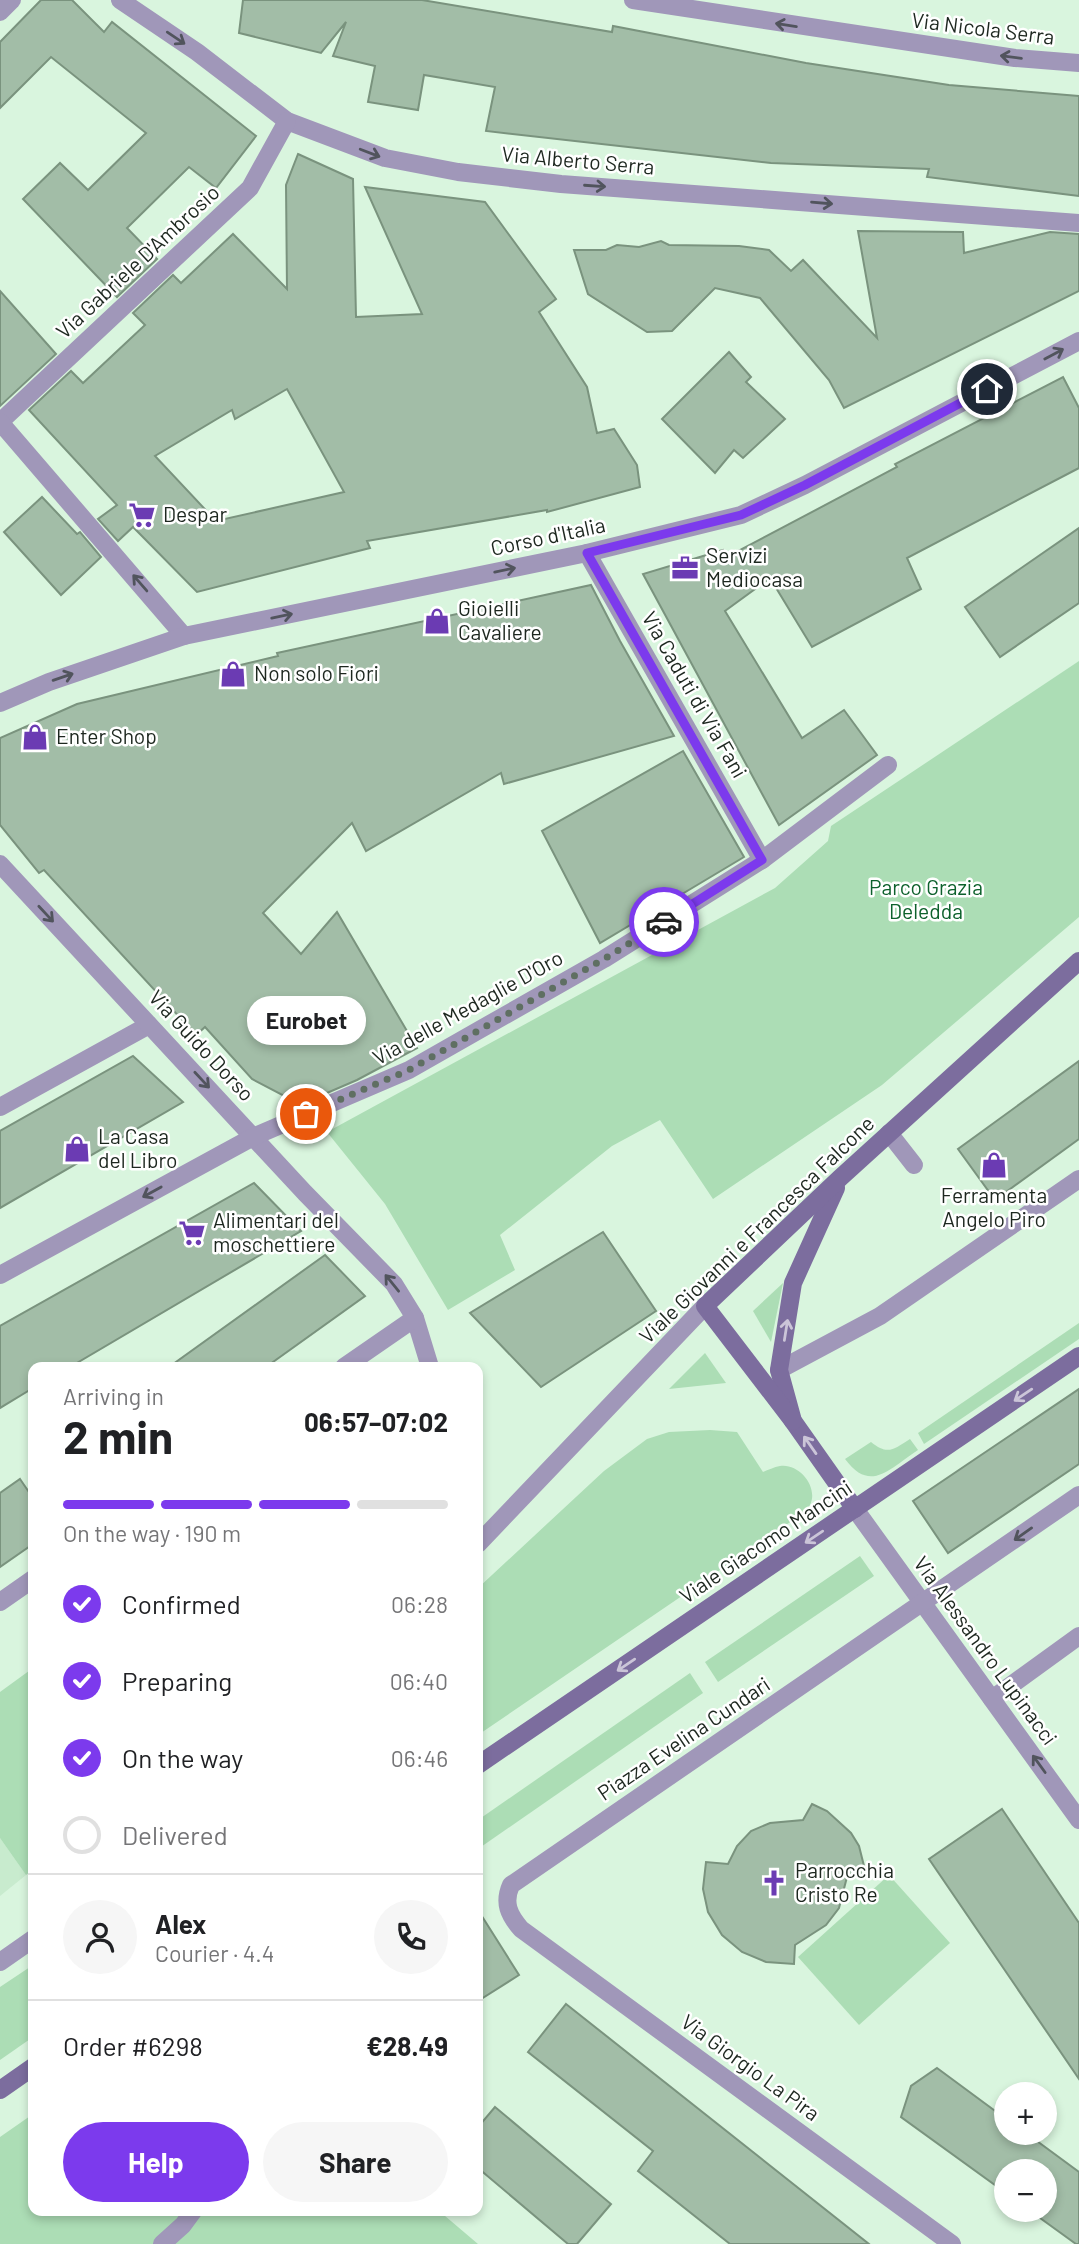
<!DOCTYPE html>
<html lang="en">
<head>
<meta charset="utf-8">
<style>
	:root { --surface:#fff; --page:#f6f6f6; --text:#202124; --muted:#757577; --line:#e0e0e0; --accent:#7c3aed }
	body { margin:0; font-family:Barlow,sans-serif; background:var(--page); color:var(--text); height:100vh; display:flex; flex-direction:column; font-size:26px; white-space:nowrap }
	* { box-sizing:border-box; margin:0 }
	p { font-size:23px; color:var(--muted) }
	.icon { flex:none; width:38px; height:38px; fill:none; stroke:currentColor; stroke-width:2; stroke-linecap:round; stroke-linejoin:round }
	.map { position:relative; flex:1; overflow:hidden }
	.drawer { position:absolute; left:28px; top:1362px; width:455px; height:854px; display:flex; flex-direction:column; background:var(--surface); border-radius:14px; box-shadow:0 4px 10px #0003 }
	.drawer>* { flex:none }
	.tools { position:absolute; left:994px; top:2082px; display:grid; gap:14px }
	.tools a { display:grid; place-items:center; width:63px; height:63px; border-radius:50%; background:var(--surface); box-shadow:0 4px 10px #0003; font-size:35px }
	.pin { position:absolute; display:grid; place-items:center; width:60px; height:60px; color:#fff; margin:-30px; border:4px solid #fff; border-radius:50%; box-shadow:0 2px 7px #0007 }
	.courier { position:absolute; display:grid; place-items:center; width:70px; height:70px; margin:-35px; border:5px solid #7c3aed; border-radius:50%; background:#fff; color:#222; box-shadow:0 2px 9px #0007 }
	.bubble { position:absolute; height:49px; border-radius:24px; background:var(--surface); box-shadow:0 4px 10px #0003; font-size:23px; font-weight:700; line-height:49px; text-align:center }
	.headline em { font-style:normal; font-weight:700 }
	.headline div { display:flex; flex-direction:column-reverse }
	.headline { display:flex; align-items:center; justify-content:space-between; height:119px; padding:0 35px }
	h1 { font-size:46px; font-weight:700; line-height:52px }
	.bar { display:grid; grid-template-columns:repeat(4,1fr); gap:10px 7px; align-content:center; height:84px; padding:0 35px }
	.bar i { height:9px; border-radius:5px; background:var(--line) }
	.bar .current { background:var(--accent) }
	.bar p { grid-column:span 4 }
	.line { display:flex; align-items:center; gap:18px; padding:0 35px; border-top:2px solid var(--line) }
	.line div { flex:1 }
	.round { display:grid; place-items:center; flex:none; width:74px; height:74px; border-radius:37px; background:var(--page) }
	ol { padding:0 35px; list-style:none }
	li { display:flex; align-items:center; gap:21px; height:77px }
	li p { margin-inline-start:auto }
	li .icon { padding:7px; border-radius:50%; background:var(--accent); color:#fff; stroke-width:4 }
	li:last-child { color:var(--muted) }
	li i { width:38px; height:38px; border:4px solid var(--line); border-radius:50% }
	.primary-button { display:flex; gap:14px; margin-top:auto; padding:14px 35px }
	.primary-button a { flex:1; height:80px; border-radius:42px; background:var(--accent); color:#fff; font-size:28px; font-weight:700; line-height:80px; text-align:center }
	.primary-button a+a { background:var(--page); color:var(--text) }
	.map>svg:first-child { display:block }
</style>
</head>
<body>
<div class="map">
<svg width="1079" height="2244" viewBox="0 0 1079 2244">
	<rect width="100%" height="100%" fill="#d9f5de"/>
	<path fill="#c8ebce" d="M 0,1838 L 26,1875 L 0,1896 Z"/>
	<g fill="#acddb5">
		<path d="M 1079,661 L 1079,917 L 882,1085 L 713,1199 L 660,1120 L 612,1146 L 500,1235 L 515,1270 L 448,1310 L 385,1204 L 327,1132 L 775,888 L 828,841 L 831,826 Z"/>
		<path d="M 783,1283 L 771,1342 L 753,1311 Z"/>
		<path d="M 1079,1323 L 1079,1339 L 924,1444 L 918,1433 Z"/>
		<path d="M 705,1353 L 726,1383 L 669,1389 Z"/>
		<path d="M 710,1430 L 737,1432 L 763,1472 C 768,1470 774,1467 780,1466 C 799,1463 819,1487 810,1505 C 808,1508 805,1511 802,1514 L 478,1735 L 478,1588 L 604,1471 L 647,1439 L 669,1432 Z"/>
		<path d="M 910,1439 L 918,1450 C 890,1468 871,1494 845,1459 L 871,1442 C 888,1456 894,1449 910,1439 Z"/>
		<path d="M 860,1556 L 874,1576 L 718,1682 L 705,1662 Z"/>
		<path d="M 33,1668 L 33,1870 L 26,1875 L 0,1838 L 0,1692 Z"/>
		<path d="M 690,1673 L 703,1693 L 478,1849 L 478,1820 Z"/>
		<path d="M 889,1875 L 950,1943 L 859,2025 L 798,1957 Z"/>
		<path d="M 33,1965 L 33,2037 L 0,2060 L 0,1987 Z"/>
		<path d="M 33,2114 L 33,2210 L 438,2210 L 478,2244 L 0,2244 L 0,2137 Z"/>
	</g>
	<g fill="#a2bda7" stroke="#7a937e" stroke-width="2" fill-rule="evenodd">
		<path d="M 41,0 L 72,0 L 104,32 L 112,22 L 256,136 L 216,188 L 189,167 L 127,228 L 157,259 L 117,297 L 23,199 L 60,163 L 88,190 L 146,133 L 51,57 L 0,108 L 0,42 Z"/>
		<path d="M 243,0 L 422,0 L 612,32 L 613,26 L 806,63 L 949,85 L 1079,96 L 1079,196 L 927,177 L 929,169 L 771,163 L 486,131 L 495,87 L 424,75 L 418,110 L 368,102 L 375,66 L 333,56 L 346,22 L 321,53 L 239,33 Z"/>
		<path d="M 298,154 L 353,179 L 356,317 L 422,314 L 365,187 L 485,202 L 556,299 L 539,312 L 587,387 L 597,433 L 614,429 L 637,465 L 640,487 L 547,512 L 547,510 L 367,541 L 370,548 L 197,592 L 133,527 L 118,541 L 98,519 L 117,505 L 29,410 L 71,371 L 83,383 L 145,325 L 133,313 L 173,275 L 181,283 L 233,234 L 287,289 L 286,185 ZM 287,389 L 344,492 L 216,521 L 155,456 L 232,410 L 235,419 Z"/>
		<path d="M 858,231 L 963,232 L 964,253 L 1050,232 L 1079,234 L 1079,291 L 844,408 L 829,380 L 760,298 L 715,288 L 672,331 L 647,332 L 588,294 L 574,250 L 606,250 L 617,245 L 639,247 L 661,241 L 669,245 L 739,246 L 769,250 L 791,271 L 803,260 L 877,338 Z"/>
		<path d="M 0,291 L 56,354 L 0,406 Z"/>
		<path d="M 729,352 L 751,377 L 746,382 L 785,419 L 743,458 L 734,450 L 715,473 L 662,419 Z"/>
		<path d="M 1063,377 L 1079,408 L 1079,468 L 907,558 L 921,589 L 812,647 L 770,578 L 725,611 L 802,738 L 844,710 L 877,755 L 779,825 L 643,574 L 723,550 L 727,557 L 897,467 L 895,464 Z"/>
		<path d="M 42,497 L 77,534 L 80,532 L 101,557 L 61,595 L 4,532 Z"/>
		<path d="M 1079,528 L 1079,603 L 1000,657 L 965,607 Z"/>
		<path d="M 591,585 L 620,641 L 674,736 L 504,784 L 501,773 L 366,851 L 352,823 L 263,913 L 301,954 L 337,912 L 417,1048 L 357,1080 L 320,1096 L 290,1099 L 252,1079 L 205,1027 L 196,1035 L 44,870 L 39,873 L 0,825 L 0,738 L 77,704 L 278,656 L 277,653 Z"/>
		<path d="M 683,751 L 744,857 L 600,943 L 542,831 Z"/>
		<path d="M 133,1056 L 183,1102 L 0,1208 L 0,1131 Z"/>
		<path d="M 1079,1061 L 1079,1139 L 995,1200 L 958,1149 Z"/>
		<path d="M 254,1183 L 301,1231 L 70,1367 L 33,1367 L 33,1388 L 0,1408 L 0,1326 Z"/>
		<path d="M 603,1232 L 656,1311 L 541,1387 L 470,1313 Z"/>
		<path d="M 325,1255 L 365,1296 L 266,1367 L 169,1367 Z"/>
		<path d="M 1079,1389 L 1079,1464 L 948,1553 L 913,1501 Z"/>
		<path d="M 20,1479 L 33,1498 L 33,1544 L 0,1567 L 0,1493 Z"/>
		<path d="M 812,1804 L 827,1811 L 851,1833 L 859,1846 L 866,1874 L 847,1877 L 839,1908 L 826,1925 L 795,1945 L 794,1964 L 766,1962 L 742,1952 L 722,1935 L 708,1912 L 703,1889 L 706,1862 L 728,1864 L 737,1846 L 751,1831 L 770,1823 L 803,1820 Z"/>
		<path d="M 1002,1809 L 1079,1923 L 1079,2079 L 929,1859 Z"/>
		<path d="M 478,1910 L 519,1975 L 478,2001 Z"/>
		<path d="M 566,2004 L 869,2244 L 730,2244 L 638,2171 L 653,2151 L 528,2052 Z"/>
		<path d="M 937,2068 L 1006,2119 L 1006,2133 L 1026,2133 L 1079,2172 L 1079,2244 L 1076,2244 L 1029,2210 L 1045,2210 L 1045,2172 L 1006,2172 L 1006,2193 L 901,2117 L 911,2086 Z"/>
		<path d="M 495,2107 L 611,2204 L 577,2244 L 568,2244 L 478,2168 L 478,2127 Z"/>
	</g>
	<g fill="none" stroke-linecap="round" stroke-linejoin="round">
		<g stroke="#a097b9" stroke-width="18">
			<path d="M 0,1107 L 149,1025"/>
			<path d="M 889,1133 L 914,1165"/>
			<path d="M 779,1370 L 880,1316 L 1079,1179"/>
			<path d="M 992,1699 L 1079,1636"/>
			<path d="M 162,2244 L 183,2225 L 194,2210"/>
		</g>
		<g stroke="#a097b9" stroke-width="18">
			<path d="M 120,0 L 197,52 L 287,121 L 385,158 L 458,172 L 561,184 L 1079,223"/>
			<path d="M 633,0 L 1015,58 L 1079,63"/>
			<path d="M 0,12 L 12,0"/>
			<path d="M 0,422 L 250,188 L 287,121"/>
			<path d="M 0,422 L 184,636"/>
			<path d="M 587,553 L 762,860"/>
			<path d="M 0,703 L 49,682 L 184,636 L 587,553 L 741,515 L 805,485 L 1079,341"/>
			<path d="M 0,864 L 305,1193 L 394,1284 L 415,1318 L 430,1367"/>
			<path d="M 0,1275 L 255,1136 L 409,1070 L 604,959 L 762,860 L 888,765"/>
			<path d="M 344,1367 L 415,1318"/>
			<path d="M 855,1509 L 1079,1820"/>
			<path d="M 478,1544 L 705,1306"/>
			<path d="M 0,1602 L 33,1579"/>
			<path d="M 0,1962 L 33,1939"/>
			<path d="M 952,2244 L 521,1929 C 509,1915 503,1903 511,1885 L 1079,1495"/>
		</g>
		<g stroke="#7c6d9e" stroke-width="18">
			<path d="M 836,1188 L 793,1283 L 779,1370 L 793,1421 L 855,1509"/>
			<path d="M 793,1421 L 705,1306 L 840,1178 L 1079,961"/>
			<path d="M 478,1765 L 1079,1356"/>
			<path d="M 0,2090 L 33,2067"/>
		</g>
	</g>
	<defs><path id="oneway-shaft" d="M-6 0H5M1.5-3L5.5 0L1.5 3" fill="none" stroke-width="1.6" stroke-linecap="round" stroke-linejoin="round" transform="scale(1.75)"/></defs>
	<g stroke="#51545d">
		<use href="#oneway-shaft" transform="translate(786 25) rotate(-171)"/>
		<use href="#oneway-shaft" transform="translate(176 38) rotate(34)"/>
		<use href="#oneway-shaft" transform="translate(1011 57) rotate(-173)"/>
		<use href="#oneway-shaft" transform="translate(370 153) rotate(21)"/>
		<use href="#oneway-shaft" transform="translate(595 186) rotate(4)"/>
		<use href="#oneway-shaft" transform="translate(822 203) rotate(5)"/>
		<use href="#oneway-shaft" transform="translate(1054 354) rotate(-28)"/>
		<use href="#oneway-shaft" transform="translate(505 570) rotate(-12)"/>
		<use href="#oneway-shaft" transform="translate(140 583) rotate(-131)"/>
		<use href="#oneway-shaft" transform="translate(282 616) rotate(-12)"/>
		<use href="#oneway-shaft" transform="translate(63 677) rotate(-19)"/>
		<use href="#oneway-shaft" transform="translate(46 914) rotate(47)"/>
		<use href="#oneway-shaft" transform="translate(202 1080) rotate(47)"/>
		<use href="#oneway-shaft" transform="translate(152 1192) rotate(151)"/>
		<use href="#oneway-shaft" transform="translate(392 1283) rotate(-129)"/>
		<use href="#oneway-shaft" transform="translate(1023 1534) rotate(145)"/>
		<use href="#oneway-shaft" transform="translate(1039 1764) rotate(-126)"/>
	</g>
	<g stroke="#cbc5d8">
		<use href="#oneway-shaft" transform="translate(786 1330) rotate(-81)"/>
		<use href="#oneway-shaft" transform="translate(1023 1395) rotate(146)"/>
		<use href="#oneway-shaft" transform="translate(810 1445) rotate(-125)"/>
		<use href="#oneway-shaft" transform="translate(814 1537) rotate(146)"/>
		<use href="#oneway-shaft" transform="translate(626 1665) rotate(146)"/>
	</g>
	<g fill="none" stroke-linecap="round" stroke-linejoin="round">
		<path stroke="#5f6f62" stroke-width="7" stroke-dasharray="0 12.6" d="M 306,1114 L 409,1070 L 604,959 L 664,922"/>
		<path stroke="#7c3aed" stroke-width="9" d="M 664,922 L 762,860 L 587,553 L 741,515 L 805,485 L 987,389"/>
	</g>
	<defs>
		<g id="supermarket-bare" transform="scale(2.1)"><path d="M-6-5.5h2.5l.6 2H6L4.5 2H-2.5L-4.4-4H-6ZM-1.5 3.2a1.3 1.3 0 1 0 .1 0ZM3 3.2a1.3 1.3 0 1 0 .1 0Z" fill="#6b3bb3" stroke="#fff" stroke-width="2.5" paint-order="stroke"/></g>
		<g id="office-bare" transform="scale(2.1)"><path d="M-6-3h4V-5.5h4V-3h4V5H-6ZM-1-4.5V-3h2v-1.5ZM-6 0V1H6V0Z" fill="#6b3bb3" stroke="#fff" stroke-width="2.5" paint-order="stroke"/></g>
		<g id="shop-bare" transform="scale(2.1)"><path d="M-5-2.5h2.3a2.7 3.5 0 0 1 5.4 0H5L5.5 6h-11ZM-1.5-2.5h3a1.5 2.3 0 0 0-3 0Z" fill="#6b3bb3" stroke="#fff" stroke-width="2.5" paint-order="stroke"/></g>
		<g id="church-bare" transform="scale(2.1)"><path d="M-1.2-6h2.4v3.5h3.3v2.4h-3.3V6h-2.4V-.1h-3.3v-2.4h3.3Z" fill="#6b3bb3" stroke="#fff" stroke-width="2.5" paint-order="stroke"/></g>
	</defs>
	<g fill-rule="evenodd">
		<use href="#supermarket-bare" x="142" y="515"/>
		<use href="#office-bare" x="685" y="568"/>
		<use href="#shop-bare" x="437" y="621"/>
		<use href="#shop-bare" x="233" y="674"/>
		<use href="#shop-bare" x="35" y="737"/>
		<use href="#shop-bare" x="77" y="1149"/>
		<use href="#shop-bare" x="994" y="1165"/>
		<use href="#supermarket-bare" x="192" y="1233"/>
		<use href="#church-bare" x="774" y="1883"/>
	</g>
	<g text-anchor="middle" stroke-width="5" stroke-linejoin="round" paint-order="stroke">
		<g font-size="21" fill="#1d271f" stroke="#fff">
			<text transform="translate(983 29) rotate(7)" y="7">Via Nicola Serra</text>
			<text transform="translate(578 161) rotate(5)" y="7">Via Alberto Serra</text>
			<text transform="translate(138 262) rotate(-43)" y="7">Via Gabriele D'Ambrosio</text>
			<text transform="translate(548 537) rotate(-12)" y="7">Corso d'Italia</text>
			<text transform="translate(694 695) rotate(60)" y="7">Via Caduti di Via Fani</text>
			<text transform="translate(468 1008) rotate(-29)" y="7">Via delle Medaglie D'Oro</text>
			<text transform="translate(201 1046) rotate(47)" y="7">Via Guido Dorso</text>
			<text transform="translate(757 1230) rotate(-44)" y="7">Viale Giovanni e Francesca Falcone</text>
			<text transform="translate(766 1542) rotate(-34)" y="7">Viale Giacomo Mancini</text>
			<text transform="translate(985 1651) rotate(54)" y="7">Via Alessandro Lupinacci</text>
			<text transform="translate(684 1739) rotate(-34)" y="7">Piazza Evelina Cundari</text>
			<text transform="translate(750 2068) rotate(36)" y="7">Via Giorgio La Pira</text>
		</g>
		<g font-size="21" fill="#1d271f" stroke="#fff" text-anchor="start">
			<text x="163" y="522">Despar</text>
			<text x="706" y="563">Servizi<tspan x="706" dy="24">Mediocasa</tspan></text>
			<text x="458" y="616">Gioielli<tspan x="458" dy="24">Cavaliere</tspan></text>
			<text x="254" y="681">Non solo Fiori</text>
			<text x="56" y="744">Enter Shop</text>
			<text x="98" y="1144">La Casa<tspan x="98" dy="24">del Libro</tspan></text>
			<text x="994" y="1203" text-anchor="middle">Ferramenta<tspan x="994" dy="24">Angelo Piro</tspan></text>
			<text x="213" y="1228">Alimentari del<tspan x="213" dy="24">moschettiere</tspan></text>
			<text x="795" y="1878">Parrocchia<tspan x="795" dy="24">Cristo Re</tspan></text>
		</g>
		<g font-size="21" fill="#0d612c" stroke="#fff">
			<text x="926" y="895">Parco Grazia<tspan x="926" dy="24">Deledda</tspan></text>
		</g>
	</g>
</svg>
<div class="tools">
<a>+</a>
<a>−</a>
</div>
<div class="pin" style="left:306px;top:1114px;background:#ea580c"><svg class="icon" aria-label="bag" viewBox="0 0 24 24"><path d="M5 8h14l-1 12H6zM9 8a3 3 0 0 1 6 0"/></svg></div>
<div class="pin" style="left:987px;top:389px;background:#1f2937"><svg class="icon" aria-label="home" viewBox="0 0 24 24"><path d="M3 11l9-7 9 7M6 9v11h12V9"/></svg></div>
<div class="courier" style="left:664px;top:922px"><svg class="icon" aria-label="car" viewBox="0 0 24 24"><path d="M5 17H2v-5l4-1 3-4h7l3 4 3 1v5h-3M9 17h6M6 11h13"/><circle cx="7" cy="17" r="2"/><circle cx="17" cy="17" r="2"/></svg></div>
<div class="bubble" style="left:247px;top:996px;width:119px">Eurobet</div>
<section class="drawer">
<div class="headline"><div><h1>2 min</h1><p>Arriving in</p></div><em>06:57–07:02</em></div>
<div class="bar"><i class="current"></i><i class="current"></i><i class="current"></i><i></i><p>On the way · 190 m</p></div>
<ol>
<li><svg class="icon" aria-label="check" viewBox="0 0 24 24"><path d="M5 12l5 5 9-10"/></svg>Confirmed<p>06:28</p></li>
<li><svg class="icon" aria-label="check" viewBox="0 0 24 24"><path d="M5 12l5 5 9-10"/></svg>Preparing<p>06:40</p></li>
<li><svg class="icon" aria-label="check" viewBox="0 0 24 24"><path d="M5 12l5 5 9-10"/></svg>On the way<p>06:46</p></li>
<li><i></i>Delivered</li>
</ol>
<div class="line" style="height:126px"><a class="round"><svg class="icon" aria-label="person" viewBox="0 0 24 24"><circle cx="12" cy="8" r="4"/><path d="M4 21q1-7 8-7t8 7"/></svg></a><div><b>Alex</b><p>Courier · 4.4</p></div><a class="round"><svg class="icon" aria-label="phone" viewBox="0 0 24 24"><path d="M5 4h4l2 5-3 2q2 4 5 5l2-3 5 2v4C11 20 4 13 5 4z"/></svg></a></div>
<div class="line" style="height:91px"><div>Order #6298</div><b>€28.49</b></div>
<div class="primary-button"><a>Help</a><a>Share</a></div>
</section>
</div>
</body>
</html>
